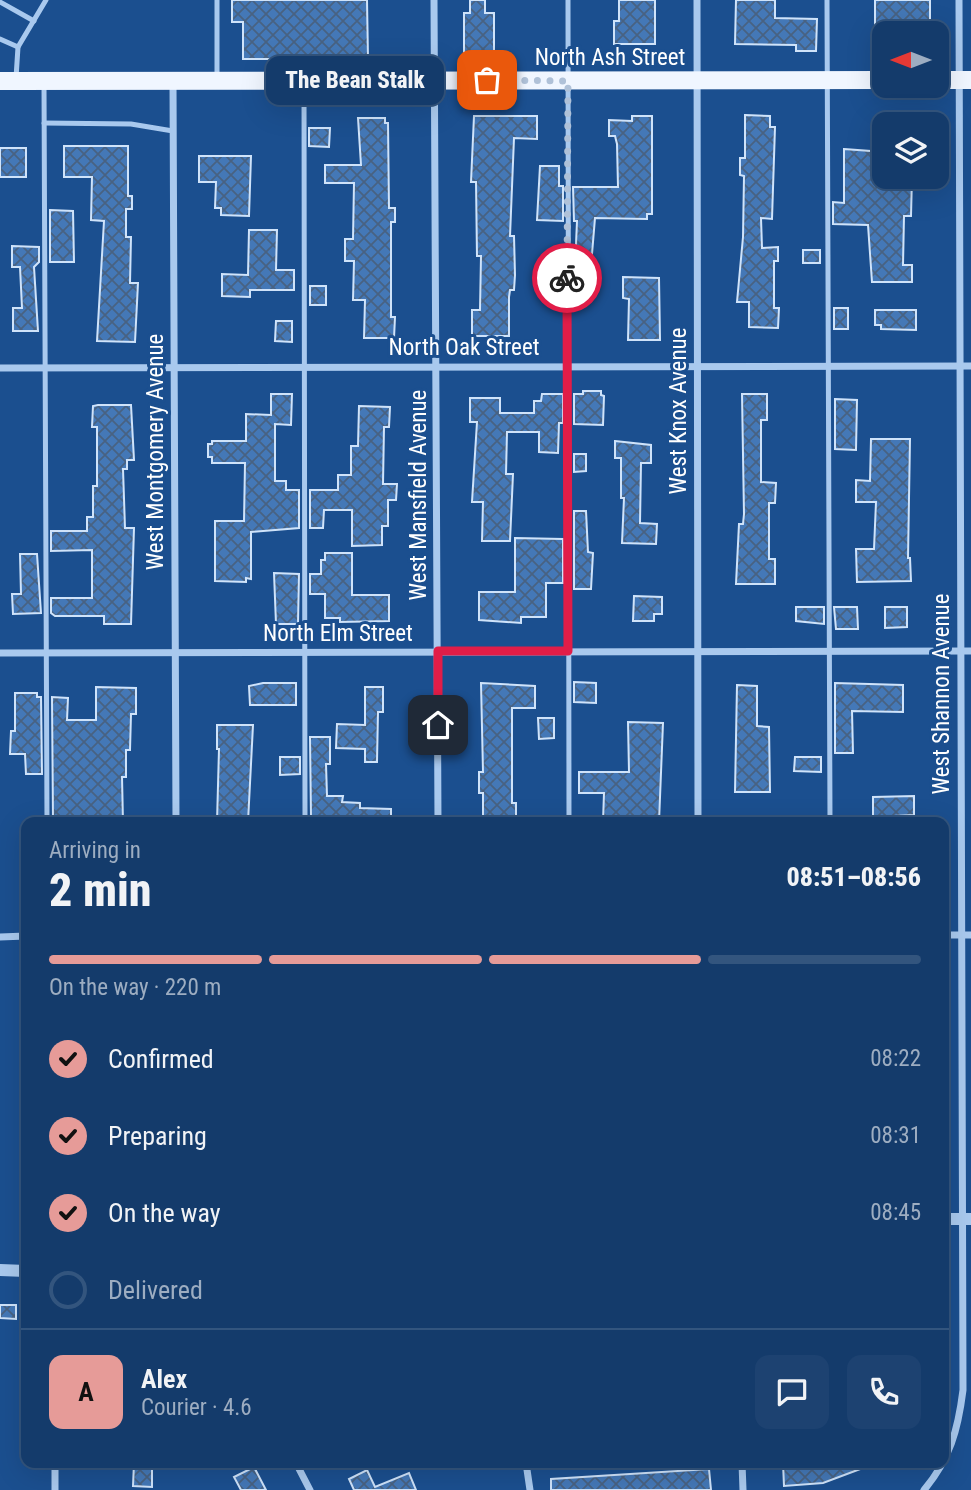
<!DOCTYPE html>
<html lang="en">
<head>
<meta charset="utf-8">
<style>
	:root { --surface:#143b6b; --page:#1d4271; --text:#f1f3f6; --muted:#9dadc1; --line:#33557e; --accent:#e69b98 }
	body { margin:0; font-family:"Roboto Condensed",sans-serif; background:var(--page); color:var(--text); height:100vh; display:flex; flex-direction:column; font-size:26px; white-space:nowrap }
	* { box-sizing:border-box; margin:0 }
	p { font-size:23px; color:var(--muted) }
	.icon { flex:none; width:38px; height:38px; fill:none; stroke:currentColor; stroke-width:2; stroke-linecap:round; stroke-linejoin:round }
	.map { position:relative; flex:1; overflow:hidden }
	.panel { position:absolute; left:21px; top:817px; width:928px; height:651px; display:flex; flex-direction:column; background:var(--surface); border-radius:14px; box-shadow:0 7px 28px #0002,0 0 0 2px var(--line) }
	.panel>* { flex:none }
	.needle { width:46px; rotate:270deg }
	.fabs { position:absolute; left:872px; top:21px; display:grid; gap:14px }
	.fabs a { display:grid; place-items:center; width:77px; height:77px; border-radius:14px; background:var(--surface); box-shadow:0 7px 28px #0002,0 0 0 2px var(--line); font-size:35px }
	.pin { position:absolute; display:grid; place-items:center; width:60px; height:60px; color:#fff; margin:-30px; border-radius:14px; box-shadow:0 4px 10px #0006 }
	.courier { position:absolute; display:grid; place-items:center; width:70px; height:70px; margin:-35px; border:5px solid #e11d48; border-radius:50%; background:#fff; color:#222; box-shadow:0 2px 9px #0007 }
	.bubble { position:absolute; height:49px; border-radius:14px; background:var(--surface); box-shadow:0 7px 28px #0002,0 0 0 2px var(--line); font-size:23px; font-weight:800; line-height:49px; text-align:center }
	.headline em { font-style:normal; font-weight:800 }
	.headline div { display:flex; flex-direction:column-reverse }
	.headline { display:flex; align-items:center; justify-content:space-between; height:119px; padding:0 28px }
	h1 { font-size:46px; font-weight:800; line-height:52px }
	.bar { display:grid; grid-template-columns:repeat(4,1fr); gap:10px 7px; align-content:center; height:84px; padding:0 28px }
	.bar i { height:9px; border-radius:5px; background:var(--line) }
	.bar .active { background:var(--accent) }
	.bar p { grid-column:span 4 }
	.line { display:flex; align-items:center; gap:18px; padding:0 28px; border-top:2px solid var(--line) }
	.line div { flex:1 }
	.round { display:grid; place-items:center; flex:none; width:74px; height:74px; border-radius:14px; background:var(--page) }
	ol { padding:0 28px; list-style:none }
	li { display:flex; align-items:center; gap:21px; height:77px }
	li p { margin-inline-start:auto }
	li .icon { padding:7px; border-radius:50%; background:var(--accent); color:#111; stroke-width:4 }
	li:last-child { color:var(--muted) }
	li i { width:38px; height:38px; border:4px solid var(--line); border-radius:50% }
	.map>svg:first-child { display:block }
</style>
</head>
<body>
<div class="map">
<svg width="971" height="1490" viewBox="0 0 971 1490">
	<defs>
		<pattern id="building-cross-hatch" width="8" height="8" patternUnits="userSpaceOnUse" patternTransform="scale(1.75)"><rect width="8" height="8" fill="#4478b7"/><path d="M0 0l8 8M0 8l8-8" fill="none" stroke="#486282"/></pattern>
	</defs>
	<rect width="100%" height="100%" fill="#1b4f8f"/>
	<g fill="url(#building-cross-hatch)" stroke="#cfe3fa" stroke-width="2">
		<path d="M 232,0 L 367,0 L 368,59 L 243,59 L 243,22 L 232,22 Z"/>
		<path d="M 470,0 L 485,0 L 485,13 L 494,13 L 494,60 L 464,60 L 464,13 L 470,13 Z"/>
		<path d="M 619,0 L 655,0 L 655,44 L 614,44 L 614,21 L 619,21 Z"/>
		<path d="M 736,0 L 775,0 L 775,18 L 817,19 L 816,51 L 796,51 L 796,45 L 735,44 Z"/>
		<rect x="875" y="0" width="55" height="33"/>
		<path d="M 745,115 L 770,116 L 770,127 L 775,127 L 772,219 L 761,218 L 762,248 L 778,247 L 778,261 L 774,261 L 774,308 L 779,308 L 778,328 L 749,327 L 749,302 L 737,302 L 743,237 L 744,176 L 740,175 L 740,158 L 745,158 Z"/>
		<path d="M 474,116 L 537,116 L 537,139 L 514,138 L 510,236 L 514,236 L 515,275 L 514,290 L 510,290 L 509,297 L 509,336 L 472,336 L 472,310 L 480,310 L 481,256 L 477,256 L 476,182 L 471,182 Z"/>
		<path d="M 632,116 L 652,116 L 652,214 L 647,214 L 647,219 L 595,218 L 589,290 L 574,290 L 577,221 L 574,221 L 573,187 L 618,187 L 617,144 L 615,136 L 609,136 L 609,120 L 632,121 Z"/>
		<path d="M 358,118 L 385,118 L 385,123 L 388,123 L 389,208 L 395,208 L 395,222 L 391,222 L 391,317 L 395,317 L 394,338 L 364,338 L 365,300 L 353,300 L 354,261 L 345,261 L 345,239 L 353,239 L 354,183 L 325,183 L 325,165 L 361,165 Z"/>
		<path d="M 309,128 L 330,128 L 329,147 L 309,146 Z"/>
		<path d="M 64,146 L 128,146 L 128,196 L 132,196 L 132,209 L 126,209 L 126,237 L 131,237 L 130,283 L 138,283 L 135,342 L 97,341 L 104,221 L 91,220 L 92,177 L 64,177 Z"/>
		<rect x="0" y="148" width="26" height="29"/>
		<path d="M 844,149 L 884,152 L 884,177 L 912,177 L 911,216 L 904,216 L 903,265 L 912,265 L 912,282 L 872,282 L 868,225 L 833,224 L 833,202 L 844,203 Z"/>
		<path d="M 199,156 L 251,156 L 249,216 L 221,215 L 221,208 L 215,208 L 216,182 L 199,182 Z"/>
		<path d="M 540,166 L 559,166 L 559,186 L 563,186 L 563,221 L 537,220 Z"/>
		<path d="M 50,210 L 73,211 L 74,262 L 50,262 Z"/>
		<path d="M 249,230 L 277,230 L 276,270 L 294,270 L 294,290 L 250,290 L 250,297 L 222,296 L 222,274 L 248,275 Z"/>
		<path d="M 12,246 L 39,247 L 39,262 L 34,267 L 38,331 L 13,331 L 13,308 L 22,308 L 20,267 L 12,267 Z"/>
		<rect x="803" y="250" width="17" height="13"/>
		<path d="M 545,266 L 563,267 L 563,284 L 544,283 Z"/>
		<path d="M 623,277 L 659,278 L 660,340 L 628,340 L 629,299 L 623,298 Z"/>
		<rect x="310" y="286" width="16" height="19"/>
		<rect x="834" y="308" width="14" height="21"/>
		<path d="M 875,310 L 916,310 L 916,330 L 881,329 L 881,325 L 875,325 Z"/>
		<path d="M 276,321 L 292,321 L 292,342 L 275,341 Z"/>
		<path d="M 583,391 L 601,391 L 601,395 L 604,396 L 603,425 L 574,424 L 574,394 L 583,394 Z"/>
		<path d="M 271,394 L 292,394 L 291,425 L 275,424 L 275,481 L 286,481 L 286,490 L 299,490 L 299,528 L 251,532 L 251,579 L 246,578 L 246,582 L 215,581 L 215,521 L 244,521 L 245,463 L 212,463 L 212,457 L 208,457 L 208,444 L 212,444 L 212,441 L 246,441 L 246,414 L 271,415 Z"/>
		<path d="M 542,394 L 563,394 L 563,423 L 559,423 L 558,453 L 539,452 L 539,432 L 507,432 L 506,474 L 513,474 L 510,541 L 482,541 L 483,502 L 472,502 L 477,422 L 470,422 L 470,398 L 500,398 L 500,413 L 534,413 L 534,401 L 541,401 Z"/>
		<path d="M 742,394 L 767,394 L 767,420 L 761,420 L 761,482 L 776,483 L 775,503 L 769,503 L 769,559 L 775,559 L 775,584 L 736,584 L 739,524 L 743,524 L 744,514 Z"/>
		<path d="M 835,399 L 857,400 L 856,450 L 835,449 Z"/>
		<path d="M 98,405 L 131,405 L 134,460 L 127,460 L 127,469 L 123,469 L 125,528 L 134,528 L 131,624 L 104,624 L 104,616 L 55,616 L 51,613 L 51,598 L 92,598 L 92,550 L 51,551 L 51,531 L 87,531 L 87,517 L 93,517 L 93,486 L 97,486 L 97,427 L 92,427 L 93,406 Z"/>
		<path d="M 359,406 L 390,407 L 389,427 L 384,427 L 383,484 L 397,484 L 396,500 L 388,500 L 388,526 L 382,526 L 382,545 L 352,546 L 352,510 L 324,510 L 323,528 L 310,528 L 310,490 L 338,490 L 338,475 L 351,475 L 351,446 L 358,446 Z"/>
		<path d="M 871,439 L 910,439 L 908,558 L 910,558 L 911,581 L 857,582 L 856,549 L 874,549 L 876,502 L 856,502 L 856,480 L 870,481 Z"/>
		<path d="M 615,441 L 651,445 L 651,463 L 641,463 L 640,523 L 657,524 L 656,544 L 622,543 L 624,498 L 621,498 L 621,458 L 615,458 Z"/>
		<path d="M 574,454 L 586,454 L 586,471 L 574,472 Z"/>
		<path d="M 574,511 L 586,511 L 588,552 L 593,553 L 591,589 L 574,589 Z"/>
		<path d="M 515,538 L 563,539 L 563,583 L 546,583 L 546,617 L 521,617 L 521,623 L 479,620 L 479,592 L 515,592 Z"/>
		<path d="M 325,553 L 352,553 L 352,595 L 389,595 L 389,621 L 340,622 L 340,618 L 325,618 L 325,594 L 310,594 L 310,574 L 321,574 L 321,560 L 325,560 Z"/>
		<path d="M 20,554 L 37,554 L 41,613 L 13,614 L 12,594 L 21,594 Z"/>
		<path d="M 274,573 L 299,574 L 298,624 L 276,624 Z"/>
		<path d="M 634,596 L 662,597 L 662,614 L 654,614 L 654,621 L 633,621 Z"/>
		<path d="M 796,607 L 824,607 L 824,624 L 796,621 Z"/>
		<path d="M 834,607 L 857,607 L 858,629 L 836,629 Z"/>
		<path d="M 885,607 L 907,607 L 907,627 L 885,628 Z"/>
		<path d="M 574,682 L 596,683 L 596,703 L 574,702 Z"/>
		<path d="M 263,683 L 296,683 L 296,705 L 250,705 L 249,686 Z"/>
		<path d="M 481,683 L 535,686 L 535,708 L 512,708 L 512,803 L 516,803 L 516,822 L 483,822 L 483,793 L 479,793 L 479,772 L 483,772 Z"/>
		<path d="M 835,683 L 903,685 L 903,712 L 852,711 L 853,753 L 835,753 Z"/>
		<path d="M 737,685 L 757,686 L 757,726 L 769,727 L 770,792 L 735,792 Z"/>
		<path d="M 96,687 L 136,688 L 136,714 L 131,714 L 130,750 L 126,750 L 126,777 L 122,777 L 123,822 L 53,822 L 52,697 L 68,698 L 67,720 L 96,720 Z"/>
		<path d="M 365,687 L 383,687 L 383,712 L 378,712 L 377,762 L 365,762 L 365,749 L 336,748 L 337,724 L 365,725 Z"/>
		<path d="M 15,693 L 37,693 L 37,697 L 41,697 L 42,774 L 26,774 L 25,754 L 10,754 L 11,731 L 15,731 Z"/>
		<path d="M 538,718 L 554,718 L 554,738 L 539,739 Z"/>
		<path d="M 628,722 L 663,723 L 659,822 L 603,822 L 604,793 L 579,793 L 579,772 L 629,772 Z"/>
		<path d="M 217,725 L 253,725 L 248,822 L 217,822 L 219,749 L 217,749 Z"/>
		<path d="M 310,737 L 330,737 L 330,764 L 326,764 L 327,796 L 343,796 L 342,802 L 360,803 L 360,808 L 391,809 L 391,822 L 311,818 Z"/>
		<path d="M 280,757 L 300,757 L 300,774 L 280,775 Z"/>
		<path d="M 795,757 L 821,757 L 821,772 L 794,771 Z"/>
		<path d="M 914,796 L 914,815 L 873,817 L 873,797 Z"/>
		<path d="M 0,1305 L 16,1305 L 16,1319 L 0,1318 Z"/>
		<path d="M 134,1463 L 152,1463 L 152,1487 L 133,1486 Z"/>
		<path d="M 783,1463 L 871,1463 L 871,1465 L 823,1483 L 784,1486 Z"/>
		<path d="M 254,1467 L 266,1490 L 241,1490 L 234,1477 Z"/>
		<path d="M 709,1469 L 711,1490 L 551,1490 L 551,1479 Z"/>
		<path d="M 367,1470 L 375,1487 L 409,1473 L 416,1490 L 354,1490 L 349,1479 Z"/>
	</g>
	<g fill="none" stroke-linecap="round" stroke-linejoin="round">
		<g stroke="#a9c9ee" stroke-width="5">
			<path d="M 217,0 L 217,78"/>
			<path d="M 568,0 L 569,822"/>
			<path d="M 827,0 L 830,822"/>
			<path d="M 0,2 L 34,21"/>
			<path d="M 0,39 L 18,47"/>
			<path d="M 16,78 L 18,47 L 46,0"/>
			<path d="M 44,84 L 47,822"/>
			<path d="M 304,84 L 305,822"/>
			<path d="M 44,123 L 131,124 L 173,131"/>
		</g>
		<g stroke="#a9c9ee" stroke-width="7">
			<path d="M 434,0 L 438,822"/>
			<path d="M 697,0 L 698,822"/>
			<path d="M 173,82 L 176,822"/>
			<path d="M 0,368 L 971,366"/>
			<path d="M 0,653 L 971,651"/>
			<path d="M 943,935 L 971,935"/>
			<path d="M 0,937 L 26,936"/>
			<path d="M 55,1463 L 55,1490"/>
			<path d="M 296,1463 L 310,1490"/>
			<path d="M 526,1463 L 530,1490"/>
			<path d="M 742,1463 L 743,1490"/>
			<path d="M 924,1490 C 950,1459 958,1430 963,1390 L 959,0"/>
		</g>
		<g stroke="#a9c9ee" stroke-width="12">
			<path d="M 943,1219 L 971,1219"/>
			<path d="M 0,1270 L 26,1271"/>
		</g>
		<g stroke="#f0f6ff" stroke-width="18">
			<path d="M 936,80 L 971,80"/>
			<path d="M 0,81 L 884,80"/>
		</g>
	</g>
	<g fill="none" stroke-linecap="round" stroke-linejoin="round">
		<path stroke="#afc1d8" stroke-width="7" stroke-dasharray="0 12.6" d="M 487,80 L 568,81 L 567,278"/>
		<path stroke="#e11d48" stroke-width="9" d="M 438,725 L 438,651 L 568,651 L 567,278"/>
	</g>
	<g text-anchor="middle" stroke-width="6" stroke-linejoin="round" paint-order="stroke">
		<g font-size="23" fill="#fff" stroke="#1b4f8f">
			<text x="610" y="65">North Ash Street</text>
			<text x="464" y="355">North Oak Street</text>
			<text transform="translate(678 411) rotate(-90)" y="8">West Knox Avenue</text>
			<text transform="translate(155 452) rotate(-90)" y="8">West Montgomery Avenue</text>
			<text transform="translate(418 495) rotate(-90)" y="8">West Mansfield Avenue</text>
			<text x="338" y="641">North Elm Street</text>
			<text transform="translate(941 694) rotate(-90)" y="8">West Shannon Avenue</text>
		</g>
	</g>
</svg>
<div class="fabs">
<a><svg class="needle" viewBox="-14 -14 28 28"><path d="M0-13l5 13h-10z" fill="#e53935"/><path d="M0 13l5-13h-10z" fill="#9dadc1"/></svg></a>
<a><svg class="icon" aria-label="layers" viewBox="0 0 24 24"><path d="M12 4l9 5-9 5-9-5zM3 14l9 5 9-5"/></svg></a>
</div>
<div class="pin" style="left:487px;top:80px;background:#ea580c"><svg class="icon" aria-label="bag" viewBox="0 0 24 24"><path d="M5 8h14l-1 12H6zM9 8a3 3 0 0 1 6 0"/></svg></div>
<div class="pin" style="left:438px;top:725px;background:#1f2937"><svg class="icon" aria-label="home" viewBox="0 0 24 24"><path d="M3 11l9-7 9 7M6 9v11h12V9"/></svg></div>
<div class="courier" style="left:567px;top:278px"><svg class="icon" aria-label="bike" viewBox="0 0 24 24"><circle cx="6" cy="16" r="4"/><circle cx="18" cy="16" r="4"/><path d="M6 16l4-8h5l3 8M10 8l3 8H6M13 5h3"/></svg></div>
<div class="bubble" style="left:266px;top:56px;width:178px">The Bean Stalk</div>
<section class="panel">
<div class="headline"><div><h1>2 min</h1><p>Arriving in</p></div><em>08:51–08:56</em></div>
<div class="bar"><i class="active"></i><i class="active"></i><i class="active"></i><i></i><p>On the way · 220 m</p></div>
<ol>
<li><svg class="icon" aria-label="check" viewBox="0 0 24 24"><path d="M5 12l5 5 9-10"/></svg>Confirmed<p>08:22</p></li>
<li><svg class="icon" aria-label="check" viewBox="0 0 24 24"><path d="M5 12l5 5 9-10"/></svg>Preparing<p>08:31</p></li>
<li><svg class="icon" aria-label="check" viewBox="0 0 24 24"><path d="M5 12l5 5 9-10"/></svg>On the way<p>08:45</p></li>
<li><i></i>Delivered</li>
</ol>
<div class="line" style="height:126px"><b class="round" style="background:var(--accent);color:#111">A</b><div><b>Alex</b><p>Courier · 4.6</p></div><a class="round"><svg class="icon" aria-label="chat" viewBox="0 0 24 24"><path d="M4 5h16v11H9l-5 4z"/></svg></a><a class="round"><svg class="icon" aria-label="phone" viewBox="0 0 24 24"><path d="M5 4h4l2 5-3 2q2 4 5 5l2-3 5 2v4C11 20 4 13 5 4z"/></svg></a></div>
</section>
</div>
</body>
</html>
